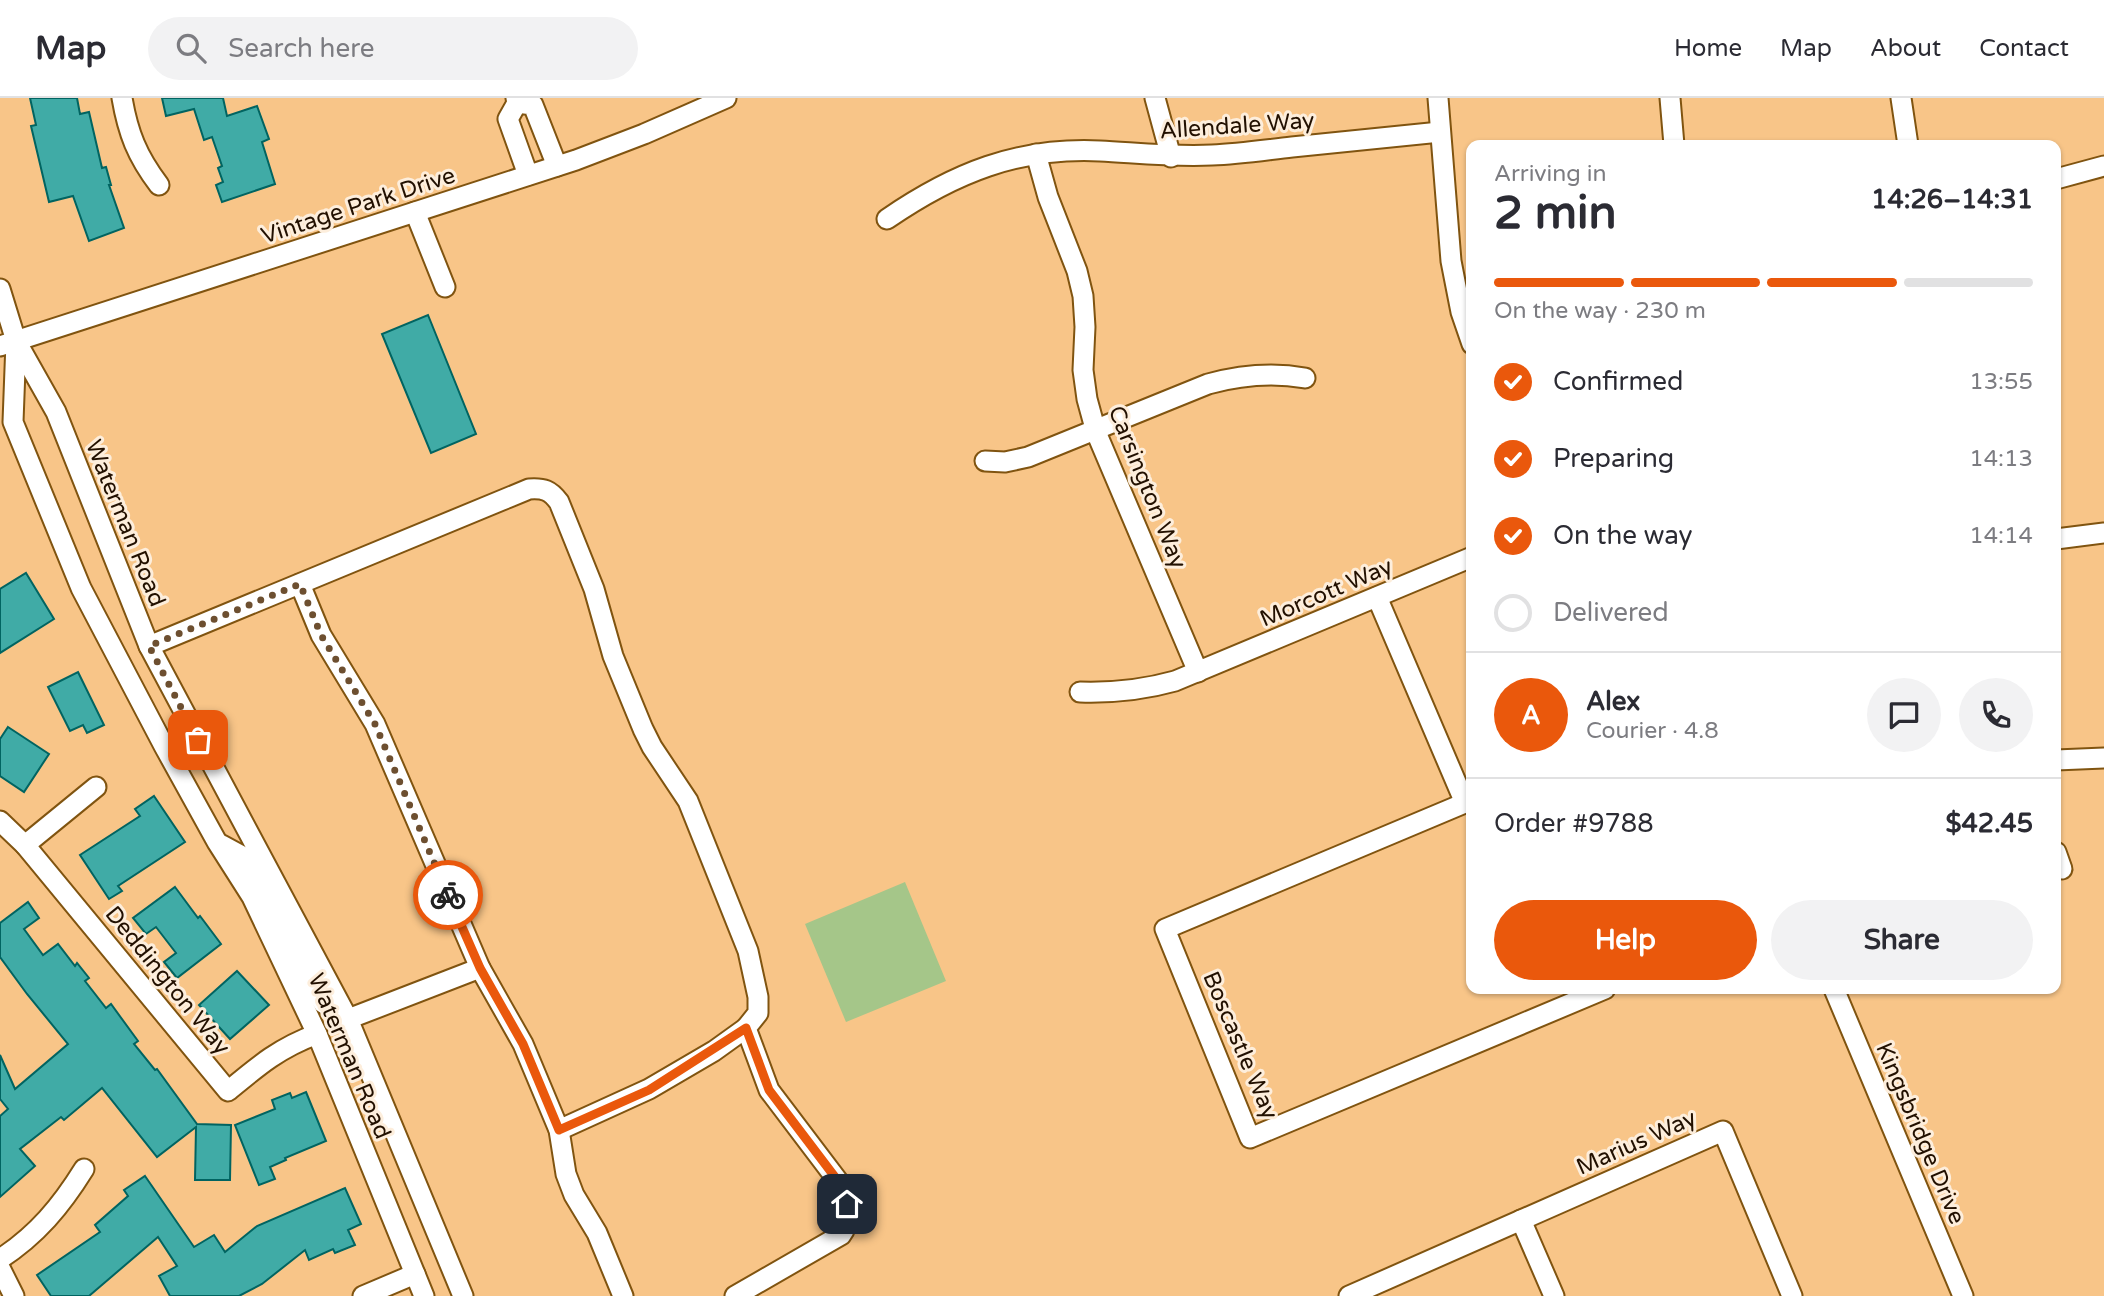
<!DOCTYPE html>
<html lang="en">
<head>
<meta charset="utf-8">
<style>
	:root { --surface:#fff; --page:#f2f2f3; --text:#2b2b33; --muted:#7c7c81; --line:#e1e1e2; --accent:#ea580c }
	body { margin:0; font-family:"Varela Round",sans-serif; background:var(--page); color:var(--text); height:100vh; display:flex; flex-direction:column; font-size:26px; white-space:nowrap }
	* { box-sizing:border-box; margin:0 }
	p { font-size:23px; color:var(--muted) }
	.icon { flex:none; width:38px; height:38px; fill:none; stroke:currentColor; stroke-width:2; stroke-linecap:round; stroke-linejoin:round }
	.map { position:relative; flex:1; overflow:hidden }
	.details { position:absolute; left:1466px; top:42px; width:595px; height:854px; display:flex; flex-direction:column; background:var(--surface); border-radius:14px; box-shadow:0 2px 5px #0004 }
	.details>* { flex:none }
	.pin { position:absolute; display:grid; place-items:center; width:60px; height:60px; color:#fff; margin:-30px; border-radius:14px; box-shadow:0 4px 10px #0006 }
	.courier { position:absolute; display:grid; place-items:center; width:70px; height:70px; margin:-35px; border:5px solid #ea580c; border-radius:50%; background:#fff; color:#222; box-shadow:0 2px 9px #0007 }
	.headline em { font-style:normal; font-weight:800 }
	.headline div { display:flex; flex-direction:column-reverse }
	.headline { display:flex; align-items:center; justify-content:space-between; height:119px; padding:0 28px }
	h1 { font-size:46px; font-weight:800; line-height:52px }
	.bar { display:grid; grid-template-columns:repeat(4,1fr); gap:10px 7px; align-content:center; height:84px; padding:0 28px }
	.bar i { height:9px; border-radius:5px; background:var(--line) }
	.bar .selected { background:var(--accent) }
	.bar p { grid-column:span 4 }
	.line { display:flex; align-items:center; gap:18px; padding:0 28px; border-top:2px solid var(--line) }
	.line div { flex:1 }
	.round { display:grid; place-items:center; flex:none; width:74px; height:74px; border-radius:37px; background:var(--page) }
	ol { padding:0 28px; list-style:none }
	li { display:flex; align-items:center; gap:21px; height:77px }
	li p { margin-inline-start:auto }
	li .icon { padding:7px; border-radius:50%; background:var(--accent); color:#fff; stroke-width:4 }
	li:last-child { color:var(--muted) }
	li i { width:38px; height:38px; border:4px solid var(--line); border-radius:50% }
	.primary-button { display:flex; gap:14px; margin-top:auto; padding:14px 28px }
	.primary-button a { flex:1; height:80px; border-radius:42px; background:var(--accent); color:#fff; font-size:28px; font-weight:800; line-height:80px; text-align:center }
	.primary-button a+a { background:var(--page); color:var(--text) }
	header { display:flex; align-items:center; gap:42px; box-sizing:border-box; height:98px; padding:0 35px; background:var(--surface); border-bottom:2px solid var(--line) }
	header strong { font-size:33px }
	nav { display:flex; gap:38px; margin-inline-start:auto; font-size:24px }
	.search { width:490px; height:63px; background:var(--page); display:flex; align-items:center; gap:18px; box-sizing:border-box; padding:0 24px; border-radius:38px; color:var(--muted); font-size:26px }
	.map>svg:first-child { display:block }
</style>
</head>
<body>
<header>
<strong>Map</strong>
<div class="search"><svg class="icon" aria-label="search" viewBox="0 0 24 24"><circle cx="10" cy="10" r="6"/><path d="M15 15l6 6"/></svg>Search here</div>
<nav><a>Home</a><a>Map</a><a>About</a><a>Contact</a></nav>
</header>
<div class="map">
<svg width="2104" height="1198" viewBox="0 0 2104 1198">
	<rect width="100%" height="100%" fill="#f8c588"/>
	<path fill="#a5c689" d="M 905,784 L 946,883 L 846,924 L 805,826 Z"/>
	<g fill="#40aba6" stroke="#016461" stroke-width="2">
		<path d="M 30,0 L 77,0 L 80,16 L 89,14 L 102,70 L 106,69 L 111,87 L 109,87 L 124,130 L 89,143 L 73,98 L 49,104 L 31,28 L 36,27 Z"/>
		<path d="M 162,0 L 223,0 L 227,18 L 257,8 L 269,41 L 262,44 L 275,86 L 222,104 L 216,87 L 223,84 L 218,70 L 222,68 L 212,39 L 204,42 L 194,11 L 166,18 Z"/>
		<path d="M 428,217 L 476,336 L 431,355 L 382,236 Z"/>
		<path d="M 26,475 L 54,521 L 0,555 L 0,491 Z"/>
		<path d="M 78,574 L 104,627 L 87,635 L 83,627 L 70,633 L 48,589 Z"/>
		<path d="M 8,629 L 49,656 L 24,694 L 0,678 L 0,641 Z"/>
		<path d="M 154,698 L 185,744 L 118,788 L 122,793 L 109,801 L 80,757 L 140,718 L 135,711 Z"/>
		<path d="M 175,789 L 198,820 L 200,818 L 221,846 L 177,880 L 164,864 L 176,855 L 156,829 L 146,836 L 133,820 Z"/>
		<path d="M 28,804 L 39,820 L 24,831 L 43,857 L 58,846 L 75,868 L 77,865 L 89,880 L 85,883 L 106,910 L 111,906 L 138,943 L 134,946 L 155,972 L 157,971 L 197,1026 L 231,1027 L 230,1082 L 195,1082 L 196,1029 L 157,1059 L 102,990 L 64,1022 L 61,1019 L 20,1051 L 35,1068 L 0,1099 L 0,1018 L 8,1011 L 0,1001 L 0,957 L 15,991 L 68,946 L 27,896 L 0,859 L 0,825 Z"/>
		<path d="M 237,873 L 269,907 L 230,941 L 199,907 Z"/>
		<path d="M 306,994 L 326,1043 L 285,1060 L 286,1062 L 270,1069 L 275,1081 L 259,1087 L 235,1027 L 275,1011 L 272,1002 L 290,995 L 292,1000 Z"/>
		<path d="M 145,1078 L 194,1149 L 214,1137 L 225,1154 L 257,1128 L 345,1090 L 361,1126 L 348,1132 L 355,1147 L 335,1155 L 333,1151 L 309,1162 L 305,1152 L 262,1186 L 239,1198 L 170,1198 L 159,1178 L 177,1168 L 158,1139 L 89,1198 L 51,1198 L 37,1177 L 100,1134 L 95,1127 L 128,1098 L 124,1092 Z"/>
	</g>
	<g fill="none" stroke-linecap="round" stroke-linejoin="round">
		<g stroke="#805410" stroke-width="23">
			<g id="minor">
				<path d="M 122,0 C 128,35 137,58 159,87"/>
				<path d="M 516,0 L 517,5 L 508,21 L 528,77"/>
				<path d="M 1155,0 L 1171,59"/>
				<path d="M 1438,0 L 1451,163 L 1461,214 L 1472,246"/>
				<path d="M 1670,0 L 1674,47"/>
				<path d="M 1901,0 L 1908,47"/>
				<path d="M 517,5 L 533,7 L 557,68"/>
				<path d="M 1036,56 L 1048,99 L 1077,173 L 1083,198 L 1085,229 L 1083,272 L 1087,301 L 1096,334 L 1198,574"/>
				<path d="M 2056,81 L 2104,68"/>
				<path d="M 415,114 L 445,189"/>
				<path d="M 887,121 C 954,75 1018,49 1100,53 C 1138,55 1174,59 1212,57 C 1239,56 1265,52 1292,49 C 1341,44 1391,39 1440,34"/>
				<path d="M 0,191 L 16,243 L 56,314 L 149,548 L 348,921 L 463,1198"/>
				<path d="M 16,244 L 13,324 L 81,490 L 164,648 L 217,744 L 252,799 L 317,936 L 424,1198"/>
				<path d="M 0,248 L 576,62 L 644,36 L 726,0"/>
				<path d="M 985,363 L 1005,364 L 1028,359 L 1208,286 C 1241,277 1271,274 1305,280"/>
				<path d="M 2056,441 L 2104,435"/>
				<path d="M 300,486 L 321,537 L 375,626 L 480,870 L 523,946 L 559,1032 L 566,1076 L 574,1097 L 597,1135 L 623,1198"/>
				<path d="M 1377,499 L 1465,705"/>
				<path d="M 149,548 L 529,391 C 544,390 550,392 559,404 L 594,491 L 613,558 L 643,631 L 652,649 L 688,703 L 748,853 L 758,899 L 758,915 L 746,930 L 769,992 L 841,1087 C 846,1104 853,1121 841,1137 L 735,1198"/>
				<path d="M 1080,594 C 1113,595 1143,592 1175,583 L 1472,459"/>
				<path d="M 2056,662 L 2104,660"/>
				<path d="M 1472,702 L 1165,831 L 1250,1040 L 1605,891"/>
				<path d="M 0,723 L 25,747 L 228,993 C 258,968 279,950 317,936"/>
				<path d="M 25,747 L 96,689"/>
				<path d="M 222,747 L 246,760 L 284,831 L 308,881 L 323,905 L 348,921 L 480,870"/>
				<path d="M 2056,754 L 2062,771"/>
				<path d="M 1834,891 L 1963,1198"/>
				<path d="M 559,1032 L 649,991 L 714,953 L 746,930"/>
				<path d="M 1521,1122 L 1554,1198"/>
				<path d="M 0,1161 C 37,1137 61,1108 84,1071"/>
				<path d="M 0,1170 L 14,1198"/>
				<path d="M 363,1198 L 415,1176"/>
				<path d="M 1349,1198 L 1723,1033 L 1792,1198"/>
			</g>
		</g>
		<use href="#minor" stroke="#fff" stroke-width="19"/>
	</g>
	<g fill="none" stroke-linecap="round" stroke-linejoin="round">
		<path stroke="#6d4f30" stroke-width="7" stroke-dasharray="0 12.6" d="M 198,642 L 149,548 L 300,486 L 321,537 L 375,626 L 448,797"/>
		<path stroke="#ea580c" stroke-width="9" d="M 448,797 L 480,870 L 523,946 L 559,1032 L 649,992 L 746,930 L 769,992 L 841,1087 L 847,1106"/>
	</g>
	<g text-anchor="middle" stroke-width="6" stroke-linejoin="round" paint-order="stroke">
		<g font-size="23" fill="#221000" stroke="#fdeedc">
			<text transform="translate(1237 27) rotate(-4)" y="8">Allendale Way</text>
			<text transform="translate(358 107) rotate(-18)" y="8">Vintage Park Drive</text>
			<text transform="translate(1148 389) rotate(68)" y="8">Carsington Way</text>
			<text transform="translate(126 425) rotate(68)" y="8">Waterman Road</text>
			<text transform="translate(1326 494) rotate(-23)" y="8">Morcott Way</text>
			<text transform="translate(168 882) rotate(51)" y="8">Deddington Way</text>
			<text transform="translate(1241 947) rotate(67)" y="8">Boscastle Way</text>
			<text transform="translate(350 958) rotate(67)" y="8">Waterman Road</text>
			<text transform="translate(1921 1035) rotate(67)" y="8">Kingsbridge Drive</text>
			<text transform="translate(1636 1044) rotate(-24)" y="8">Marius Way</text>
		</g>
	</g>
</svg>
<div class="pin" style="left:198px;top:642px;background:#ea580c"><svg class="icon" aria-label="bag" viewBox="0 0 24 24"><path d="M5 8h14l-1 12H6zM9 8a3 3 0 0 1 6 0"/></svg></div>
<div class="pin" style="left:847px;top:1106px;background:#1f2937"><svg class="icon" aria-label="home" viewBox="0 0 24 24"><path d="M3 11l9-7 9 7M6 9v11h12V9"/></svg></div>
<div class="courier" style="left:448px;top:797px"><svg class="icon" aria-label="bike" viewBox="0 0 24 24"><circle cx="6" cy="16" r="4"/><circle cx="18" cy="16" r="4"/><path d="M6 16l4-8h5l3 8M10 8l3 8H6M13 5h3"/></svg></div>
<section class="details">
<div class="headline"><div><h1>2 min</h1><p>Arriving in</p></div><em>14:26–14:31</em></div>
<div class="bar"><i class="selected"></i><i class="selected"></i><i class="selected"></i><i></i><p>On the way · 230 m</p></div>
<ol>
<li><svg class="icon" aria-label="check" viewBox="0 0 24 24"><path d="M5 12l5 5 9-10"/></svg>Confirmed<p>13:55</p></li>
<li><svg class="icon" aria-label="check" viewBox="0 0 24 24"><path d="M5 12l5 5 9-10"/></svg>Preparing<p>14:13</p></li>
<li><svg class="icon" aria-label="check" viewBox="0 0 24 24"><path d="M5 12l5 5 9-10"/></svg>On the way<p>14:14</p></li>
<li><i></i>Delivered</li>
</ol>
<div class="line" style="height:126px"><b class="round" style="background:var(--accent);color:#fff">A</b><div><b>Alex</b><p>Courier · 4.8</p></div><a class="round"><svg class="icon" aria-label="chat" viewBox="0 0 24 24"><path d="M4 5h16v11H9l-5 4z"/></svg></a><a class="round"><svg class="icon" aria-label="phone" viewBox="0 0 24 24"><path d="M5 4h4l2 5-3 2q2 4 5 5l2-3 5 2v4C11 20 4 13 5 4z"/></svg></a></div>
<div class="line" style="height:91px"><div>Order #9788</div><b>$42.45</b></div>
<div class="primary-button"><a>Help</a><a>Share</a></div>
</section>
</div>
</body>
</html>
